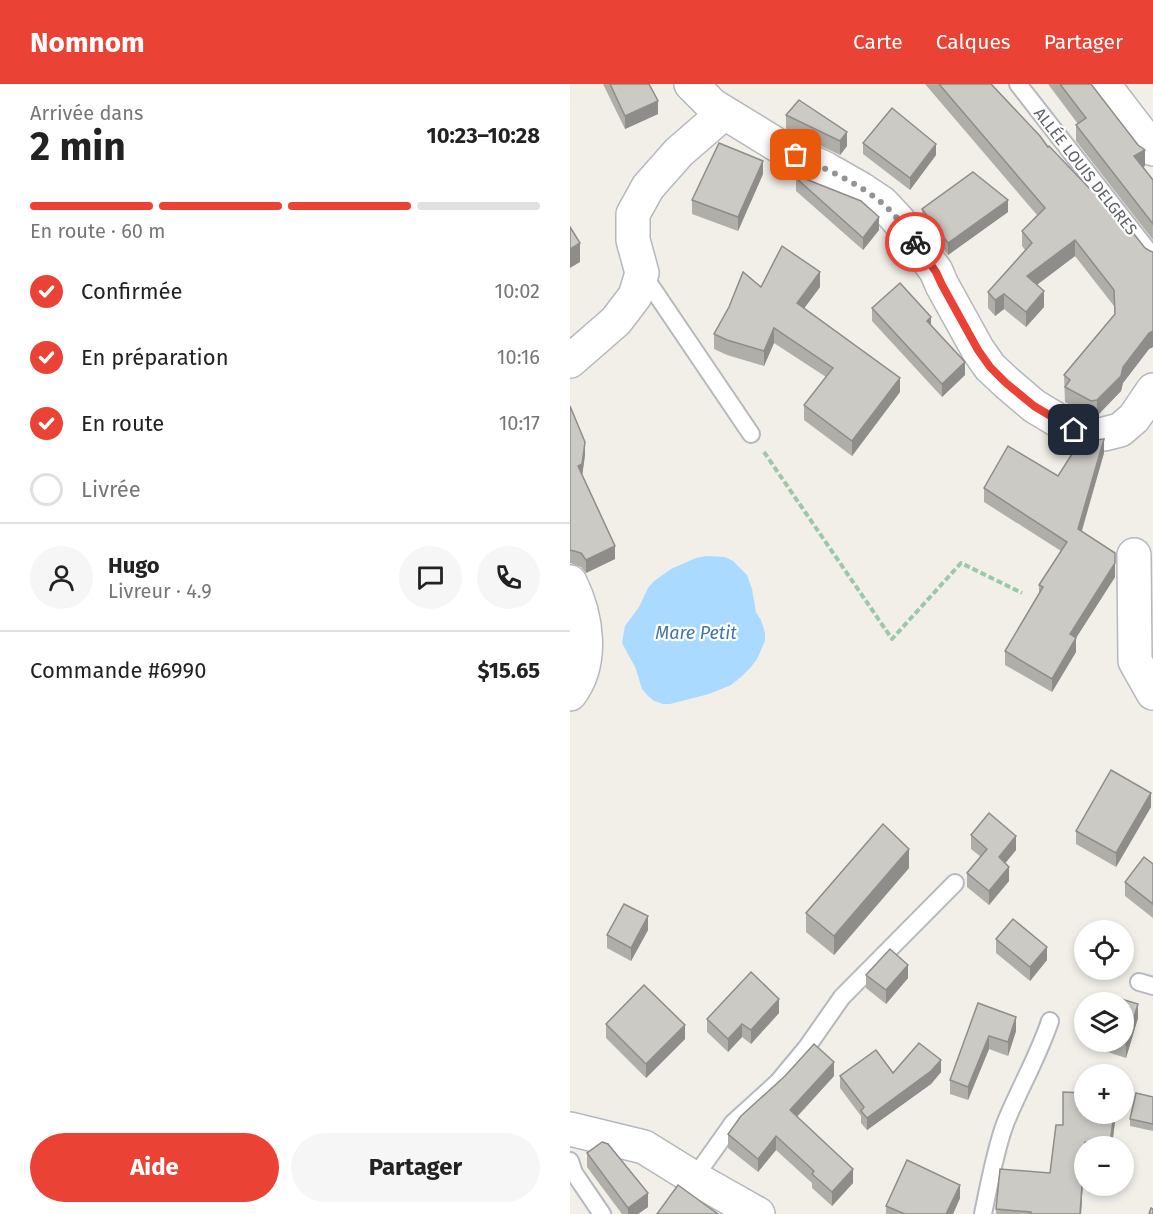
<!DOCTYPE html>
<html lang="fr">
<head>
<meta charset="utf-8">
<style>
	:root { --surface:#fff; --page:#f6f6f6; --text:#222; --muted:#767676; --line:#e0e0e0; --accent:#ea4335 }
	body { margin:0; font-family:"Fira Sans",sans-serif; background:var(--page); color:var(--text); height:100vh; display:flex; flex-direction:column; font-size:22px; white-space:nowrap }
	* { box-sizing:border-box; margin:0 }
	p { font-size:20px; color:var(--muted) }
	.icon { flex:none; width:33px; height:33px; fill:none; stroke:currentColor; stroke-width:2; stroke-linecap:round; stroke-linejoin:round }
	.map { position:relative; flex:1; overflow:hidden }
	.panel { display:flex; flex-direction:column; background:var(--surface); width:570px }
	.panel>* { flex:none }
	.buttons { position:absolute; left:504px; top:836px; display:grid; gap:12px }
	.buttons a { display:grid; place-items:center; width:60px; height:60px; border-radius:50%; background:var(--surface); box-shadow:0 3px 9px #0003; font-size:30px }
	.pin { position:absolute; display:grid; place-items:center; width:51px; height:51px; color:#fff; margin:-26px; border-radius:12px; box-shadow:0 3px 9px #0006 }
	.courier { position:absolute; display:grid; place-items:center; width:60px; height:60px; margin:-30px; border:4px solid #ea4335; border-radius:50%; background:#fff; color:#222; box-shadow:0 2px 8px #0007 }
	.summary em { font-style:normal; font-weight:700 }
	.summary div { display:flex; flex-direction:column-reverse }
	.summary { display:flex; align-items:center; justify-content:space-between; height:102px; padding:0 30px }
	h1 { font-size:39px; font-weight:700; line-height:45px }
	.bar { display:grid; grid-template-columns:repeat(4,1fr); gap:9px 6px; align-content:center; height:72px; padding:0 30px }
	.bar i { height:8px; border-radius:4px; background:var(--line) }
	.bar .current { background:var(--accent) }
	.bar p { grid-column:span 4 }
	.line { display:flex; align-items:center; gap:15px; padding:0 30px; border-top:2px solid var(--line) }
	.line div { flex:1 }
	.round { display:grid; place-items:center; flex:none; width:63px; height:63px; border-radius:32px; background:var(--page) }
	ol { padding:0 30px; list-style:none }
	li { display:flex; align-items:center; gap:18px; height:66px }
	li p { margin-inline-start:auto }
	li .icon { padding:6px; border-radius:50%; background:var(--accent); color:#fff; stroke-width:4 }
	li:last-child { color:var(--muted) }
	li i { width:33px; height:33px; border:3px solid var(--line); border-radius:50% }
	.primary-button { display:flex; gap:12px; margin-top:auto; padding:12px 30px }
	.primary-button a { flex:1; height:69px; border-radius:36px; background:var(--accent); color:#fff; font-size:24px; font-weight:700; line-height:69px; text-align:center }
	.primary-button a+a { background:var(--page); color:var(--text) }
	header { display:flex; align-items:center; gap:36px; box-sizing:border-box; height:84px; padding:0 30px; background:var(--accent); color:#fff }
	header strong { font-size:28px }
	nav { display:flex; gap:33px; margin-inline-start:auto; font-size:21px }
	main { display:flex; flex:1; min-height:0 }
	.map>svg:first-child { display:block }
</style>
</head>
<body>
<header>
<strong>Nomnom</strong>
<nav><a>Carte</a><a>Calques</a><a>Partager</a></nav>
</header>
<main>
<section class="panel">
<div class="summary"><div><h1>2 min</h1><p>Arrivée dans</p></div><em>10:23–10:28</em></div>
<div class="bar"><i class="current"></i><i class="current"></i><i class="current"></i><i></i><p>En route · 60 m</p></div>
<ol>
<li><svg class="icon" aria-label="check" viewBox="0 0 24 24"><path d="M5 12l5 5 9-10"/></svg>Confirmée<p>10:02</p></li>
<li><svg class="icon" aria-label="check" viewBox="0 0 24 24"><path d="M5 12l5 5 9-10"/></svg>En préparation<p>10:16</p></li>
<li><svg class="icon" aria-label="check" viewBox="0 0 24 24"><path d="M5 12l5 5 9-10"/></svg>En route<p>10:17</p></li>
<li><i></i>Livrée</li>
</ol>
<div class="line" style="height:108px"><a class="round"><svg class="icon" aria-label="person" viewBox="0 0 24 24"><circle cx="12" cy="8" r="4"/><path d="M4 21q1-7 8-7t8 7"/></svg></a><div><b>Hugo</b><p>Livreur · 4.9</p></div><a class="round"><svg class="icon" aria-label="chat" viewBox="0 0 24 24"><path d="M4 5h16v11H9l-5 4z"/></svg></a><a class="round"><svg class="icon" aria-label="phone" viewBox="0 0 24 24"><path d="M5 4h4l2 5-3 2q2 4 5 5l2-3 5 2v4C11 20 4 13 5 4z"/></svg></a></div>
<div class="line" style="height:78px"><div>Commande #6990</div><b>$15.65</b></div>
<div class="primary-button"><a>Aide</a><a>Partager</a></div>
</section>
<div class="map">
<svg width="583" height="1130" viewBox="0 0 583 1130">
	<rect width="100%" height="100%" fill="#f1efe8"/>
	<path fill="#aadaff" d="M 136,472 L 155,473 L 163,477 L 177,491 L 182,505 L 186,528 L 191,536 L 195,549 L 195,557 L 187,575 L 181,583 L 171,593 L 161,601 L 139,610 L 100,620 L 93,620 L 84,617 L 78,612 L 72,605 L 66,585 L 52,559 L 55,542 L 69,523 L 78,504 L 84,497 L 101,485 L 126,474 Z"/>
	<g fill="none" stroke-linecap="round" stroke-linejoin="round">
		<g stroke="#b5b8bc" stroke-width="20">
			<g id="service">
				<path d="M 448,0 L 583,173"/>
				<path d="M 72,189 L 181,350"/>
				<path d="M 569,898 L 583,902"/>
				<path d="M 0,1077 L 4,1089 L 32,1130"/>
				<path d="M 124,1094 L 163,1039 L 208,998 L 237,963 L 272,913 L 385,799"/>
				<path d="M 413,1130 C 419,1101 425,1067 435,1040 C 449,1005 468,973 480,937"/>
			</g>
		</g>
		<g stroke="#b5b8bc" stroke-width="36">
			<g id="minor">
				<path d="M 121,0 L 142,21 L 212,64 L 256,85 L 291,105 L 312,119 L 328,136 L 366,187 L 372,201 L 408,266 L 420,283 L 437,299 L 464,322 L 504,346 L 518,352 L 534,350 L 550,346 L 564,334 L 583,306"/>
				<path d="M 533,0 L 583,65"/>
				<path d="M 0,277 L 46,237 L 65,212 L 72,189 L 63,156 L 63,130 L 78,103 L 109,68 L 154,29"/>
				<path d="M 564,471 L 565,577 L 583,609"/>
				<path d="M 0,498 C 17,532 24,578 0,610"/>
				<path d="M 0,1045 L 74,1063 L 124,1094 L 188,1130"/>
			</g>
		</g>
		<path stroke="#9cc7a9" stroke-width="4" stroke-dasharray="6 3" stroke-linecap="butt" d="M 194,368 L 322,555 L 391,479 L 452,509"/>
		<use href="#service" stroke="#fff" stroke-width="16"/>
		<use href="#minor" stroke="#fff" stroke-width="33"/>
	</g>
	<g fill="#afaea9">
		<path d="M 33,0 L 79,0 L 88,30 L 55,45 Z"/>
		<path d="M 355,0 L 421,0 L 478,63 L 575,164 L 580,167 L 583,168 L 583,263 L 579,265 L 553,299 L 551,307 L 527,332 L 521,333 L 495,318 L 494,291 L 545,231 L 544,222 L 505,172 L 467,201 L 474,223 L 456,243 L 434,225 L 425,232 L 418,224 L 418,208 L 455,166 L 452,162 L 452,147 L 467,131 Z"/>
		<path d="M 478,0 L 521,0 L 575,82 L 573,83 L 583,96 L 583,156 L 506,57 L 506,41 L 508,40 Z"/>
		<path d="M 229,16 L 277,62 L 270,71 L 216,45 L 216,31 Z"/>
		<path d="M 293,59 L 366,71 L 340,106 L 293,70 Z"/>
		<path d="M 193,90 L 168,147 L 122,130 L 122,116 Z"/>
		<path d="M 226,94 L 309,146 L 293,166 L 226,107 Z"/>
		<path d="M 352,125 L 438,128 L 378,171 L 352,137 Z"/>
		<path d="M 191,203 L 250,203 L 234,224 L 330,308 L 282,372 L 234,336 L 234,321 L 256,293 L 204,259 L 194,282 L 157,271 L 144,265 L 144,250 Z"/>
		<path d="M 302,224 L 361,242 L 395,291 L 372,313 L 302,237 Z"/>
		<path d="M 0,322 L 15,371 L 12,391 L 45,475 L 16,489 L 11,483 L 0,479 Z"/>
		<path d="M 534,369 L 512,447 L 545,493 L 506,554 L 506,568 L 482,608 L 435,581 L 435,567 L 469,510 L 469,501 L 491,467 L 414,418 L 414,404 L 488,392 Z"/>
		<path d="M 581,723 L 546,783 L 506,760 L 506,747 Z"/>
		<path d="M 401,751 L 446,766 L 435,779 L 439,797 L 419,821 L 397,803 L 397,789 L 411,773 L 401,765 Z"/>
		<path d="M 583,780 L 583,834 L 555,812 L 555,798 Z"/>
		<path d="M 339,784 L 264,871 L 236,848 L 236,829 Z"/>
		<path d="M 78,846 L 61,877 L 37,864 L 37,851 Z"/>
		<path d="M 426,855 L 477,876 L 460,897 L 426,869 Z"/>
		<path d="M 296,891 L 338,894 L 316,920 L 296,904 Z"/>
		<path d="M 408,919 L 446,947 L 438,972 L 419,965 L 398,1016 L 380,1010 L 380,996 Z"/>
		<path d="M 209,929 L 181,960 L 172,953 L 158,968 L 137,948 L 137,935 Z"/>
		<path d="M 568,934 L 556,974 L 516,961 L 516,957 L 554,957 Z"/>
		<path d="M 36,940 L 115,955 L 76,994 L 36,954 Z"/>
		<path d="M 371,988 L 361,1000 L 297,1046 L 291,1039 L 291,1032 L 270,1004 L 270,992 L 323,989 Z"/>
		<path d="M 264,992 L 227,1033 L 283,1099 L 262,1122 L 242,1104 L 242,1099 L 206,1066 L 188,1088 L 158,1064 L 158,1050 Z"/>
		<path d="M 583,1013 L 583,1047 L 560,1042 L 560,1035 Z"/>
		<path d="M 514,1029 L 546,1029 L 542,1062 L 514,1062 L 514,1080 L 511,1130 L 426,1130 L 426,1125 L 480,1089 L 493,1041 Z"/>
		<path d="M 17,1069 L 78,1123 L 68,1130 L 52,1130 L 17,1083 Z"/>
		<path d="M 390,1114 L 383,1130 L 316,1130 L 316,1122 Z"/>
	</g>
	<g fill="#8f8d8a">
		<path d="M 88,17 L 88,30 L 55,45 L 55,32 Z"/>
		<path d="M 277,48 L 277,62 L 270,71 L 270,57 Z"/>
		<path d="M 366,60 L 366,71 L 340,106 L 340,94 Z"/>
		<path d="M 575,66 L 575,82 L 564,88 L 564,72 Z"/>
		<path d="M 193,77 L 193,90 L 168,147 L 168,133 Z"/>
		<path d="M 438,116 L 438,128 L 378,171 L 378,159 Z"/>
		<path d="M 309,133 L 309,146 L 293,166 L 293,154 Z"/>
		<path d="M 505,156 L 505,172 L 457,208 L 457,192 Z"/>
		<path d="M 10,159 L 10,178 L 0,184 L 0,165 Z"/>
		<path d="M 250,188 L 250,203 L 227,234 L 227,219 Z"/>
		<path d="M 474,207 L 474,223 L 456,243 L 456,228 Z"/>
		<path d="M 434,210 L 434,225 L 425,232 L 425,216 Z"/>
		<path d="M 361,233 L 361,246 L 357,237 Z"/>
		<path d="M 204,244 L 204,259 L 194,282 L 194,267 Z"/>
		<path d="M 583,247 L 583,263 L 579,265 L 553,299 L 551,307 L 527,332 L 527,316 L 579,249 Z"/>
		<path d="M 395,278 L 395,291 L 372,313 L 372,300 Z"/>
		<path d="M 330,294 L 330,308 L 282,372 L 282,357 Z"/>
		<path d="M 534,355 L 534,369 L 508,459 L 508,445 Z"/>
		<path d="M 15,358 L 15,371 L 12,393 L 8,382 Z"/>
		<path d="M 45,462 L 45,475 L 16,489 L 16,476 Z"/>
		<path d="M 545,479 L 545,493 L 506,554 L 506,568 L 482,608 L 482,595 L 500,550 Z"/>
		<path d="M 581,709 L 581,723 L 546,783 L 546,769 Z"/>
		<path d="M 446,752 L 446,766 L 429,787 L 429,773 Z"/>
		<path d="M 339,765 L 339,784 L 264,871 L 264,852 Z"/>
		<path d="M 439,783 L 439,797 L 419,821 L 419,807 Z"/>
		<path d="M 78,832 L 78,846 L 61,877 L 61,864 Z"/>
		<path d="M 477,863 L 477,876 L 460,897 L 460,883 Z"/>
		<path d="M 338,881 L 338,894 L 316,920 L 316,906 Z"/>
		<path d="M 209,915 L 209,929 L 181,960 L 181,946 Z"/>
		<path d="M 568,920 L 568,934 L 556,974 L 556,960 Z"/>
		<path d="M 446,933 L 446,947 L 438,972 L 438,958 Z"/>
		<path d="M 172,940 L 172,953 L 158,968 L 158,955 Z"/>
		<path d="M 115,941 L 115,955 L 76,994 L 76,980 Z"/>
		<path d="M 419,952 L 419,965 L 398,1016 L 398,1003 Z"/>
		<path d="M 371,976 L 371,988 L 361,1000 L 297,1046 L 297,1034 Z"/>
		<path d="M 264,978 L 264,992 L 220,1040 L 220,1026 Z"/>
		<path d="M 544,1029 L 546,1029 L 542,1062 L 540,1062 Z"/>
		<path d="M 206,1052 L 206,1066 L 188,1088 L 188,1075 Z"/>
		<path d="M 514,1066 L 514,1080 L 511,1130 L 510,1130 Z"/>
		<path d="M 283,1085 L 283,1099 L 262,1122 L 262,1108 Z"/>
		<path d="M 390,1101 L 390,1114 L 383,1130 L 376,1130 Z"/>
		<path d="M 78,1109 L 78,1123 L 68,1130 L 58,1130 L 58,1124 Z"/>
	</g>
	<g fill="#cccac5" stroke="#8f8d8a" stroke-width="1.5">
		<path d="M 40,0 L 79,0 L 88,17 L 55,32 Z"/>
		<path d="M 369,0 L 421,0 L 470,52 L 478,63 L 479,62 L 521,106 L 526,102 L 575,164 L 580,167 L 583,168 L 583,247 L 579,249 L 553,283 L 551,292 L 527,316 L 521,317 L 495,303 L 500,296 L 494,291 L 545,230 L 544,206 L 505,156 L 457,192 L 474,207 L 456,228 L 434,210 L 425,216 L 418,208 L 462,159 L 452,147 L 475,124 Z"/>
		<path d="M 490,0 L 521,0 L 568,61 L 575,66 L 564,72 L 583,96 L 583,140 L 506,41 L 516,34 Z"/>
		<path d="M 229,16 L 277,48 L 270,57 L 216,31 Z"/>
		<path d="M 322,24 L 366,60 L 340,94 L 293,59 Z"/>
		<path d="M 149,59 L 193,77 L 168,133 L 122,116 Z"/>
		<path d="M 403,88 L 438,116 L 378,159 L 352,125 Z"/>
		<path d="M 228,92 L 291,117 L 309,133 L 293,154 L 226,94 Z"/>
		<path d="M 0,143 L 10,159 L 0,165 Z"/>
		<path d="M 212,162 L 250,188 L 227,219 L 330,294 L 282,357 L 234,321 L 263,284 L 204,244 L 194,267 L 157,256 L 144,250 L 159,223 L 173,188 L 191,203 Z"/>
		<path d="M 330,199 L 361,233 L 357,237 L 395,278 L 372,300 L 302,224 Z"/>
		<path d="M 0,322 L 15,358 L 12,380 L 8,382 L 45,462 L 16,476 L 11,469 L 0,466 Z"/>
		<path d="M 534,355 L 508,445 L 545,469 L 545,479 L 500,550 L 506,554 L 482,595 L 435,567 L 473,503 L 469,501 L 497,458 L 414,404 L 438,362 L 488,392 L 511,356 L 520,357 Z"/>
		<path d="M 541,686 L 581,709 L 546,769 L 506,747 Z"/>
		<path d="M 419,729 L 446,752 L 429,773 L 439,783 L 419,807 L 397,789 L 417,765 L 401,751 Z"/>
		<path d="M 313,740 L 339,765 L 264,852 L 236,829 Z"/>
		<path d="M 574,773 L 583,780 L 583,820 L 555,798 Z"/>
		<path d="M 54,820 L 78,832 L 61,864 L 37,851 Z"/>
		<path d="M 443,835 L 477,863 L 460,883 L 426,855 Z"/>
		<path d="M 320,865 L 338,881 L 316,906 L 296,891 Z"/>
		<path d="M 181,888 L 209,915 L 181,946 L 172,940 L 158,955 L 137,935 Z"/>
		<path d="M 74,901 L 115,941 L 76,980 L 36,940 Z"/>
		<path d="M 544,913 L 568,920 L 556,960 L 546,957 L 554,957 L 554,918 L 542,918 Z"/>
		<path d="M 408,919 L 446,933 L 438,958 L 419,952 L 398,1003 L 380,996 Z"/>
		<path d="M 349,959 L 371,976 L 361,987 L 297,1034 L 291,1027 L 294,1023 L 270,992 L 306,966 L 323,989 Z"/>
		<path d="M 244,960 L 264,978 L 220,1026 L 283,1085 L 262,1108 L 242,1090 L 244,1087 L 206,1052 L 188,1075 L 158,1050 L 171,1032 L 215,992 Z"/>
		<path d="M 493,1008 L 514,1009 L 514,1029 L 544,1029 L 540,1060 L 515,1058 L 510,1130 L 461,1130 L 461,1128 L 426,1125 L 430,1085 L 480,1089 L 486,1041 L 493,1041 Z"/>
		<path d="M 566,1009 L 583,1013 L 583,1040 L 560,1035 Z"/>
		<path d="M 32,1058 L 38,1060 L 78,1109 L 58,1124 L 17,1069 Z"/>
		<path d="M 337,1076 L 390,1101 L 376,1130 L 335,1130 L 316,1122 Z"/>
		<path d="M 108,1101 L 148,1130 L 87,1130 Z"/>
		<path d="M 581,1124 L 583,1125 L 583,1130 L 579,1130 Z"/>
	</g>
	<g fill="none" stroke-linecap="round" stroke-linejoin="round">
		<path stroke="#929495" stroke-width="6" stroke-dasharray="0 10.8" d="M 226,71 C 255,85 287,98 312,119 C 325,130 335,144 345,158"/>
		<path stroke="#ea4335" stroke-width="8" d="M 345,158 L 366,188 L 372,201 L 408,266 L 420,283 L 436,299 L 464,322 L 504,346"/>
	</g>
	<g text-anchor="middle" stroke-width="4.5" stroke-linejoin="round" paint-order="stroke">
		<g font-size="16" fill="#5f6368" stroke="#fff">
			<text transform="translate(516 87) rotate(52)" y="6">ALLÉE LOUIS DELGRES</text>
		</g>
		<g font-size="18" font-style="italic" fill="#4174aa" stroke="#fff">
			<text x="126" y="555">Mare Petit</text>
		</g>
	</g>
</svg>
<div class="buttons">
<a><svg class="icon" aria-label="locate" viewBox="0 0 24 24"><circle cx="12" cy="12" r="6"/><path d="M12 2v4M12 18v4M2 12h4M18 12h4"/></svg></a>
<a><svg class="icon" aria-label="layers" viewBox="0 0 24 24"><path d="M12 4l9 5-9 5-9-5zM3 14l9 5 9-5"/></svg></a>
<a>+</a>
<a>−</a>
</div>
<div class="pin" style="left:226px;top:71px;background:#ea580c"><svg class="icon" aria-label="bag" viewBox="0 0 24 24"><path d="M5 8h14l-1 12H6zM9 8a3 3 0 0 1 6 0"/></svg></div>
<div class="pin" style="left:504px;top:346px;background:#1f2937"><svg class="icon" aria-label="home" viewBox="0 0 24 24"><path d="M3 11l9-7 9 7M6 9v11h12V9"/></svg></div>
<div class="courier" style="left:345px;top:158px"><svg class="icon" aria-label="bike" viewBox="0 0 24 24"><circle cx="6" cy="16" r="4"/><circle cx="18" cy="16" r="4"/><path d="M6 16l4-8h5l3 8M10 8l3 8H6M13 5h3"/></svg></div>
</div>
</main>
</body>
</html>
